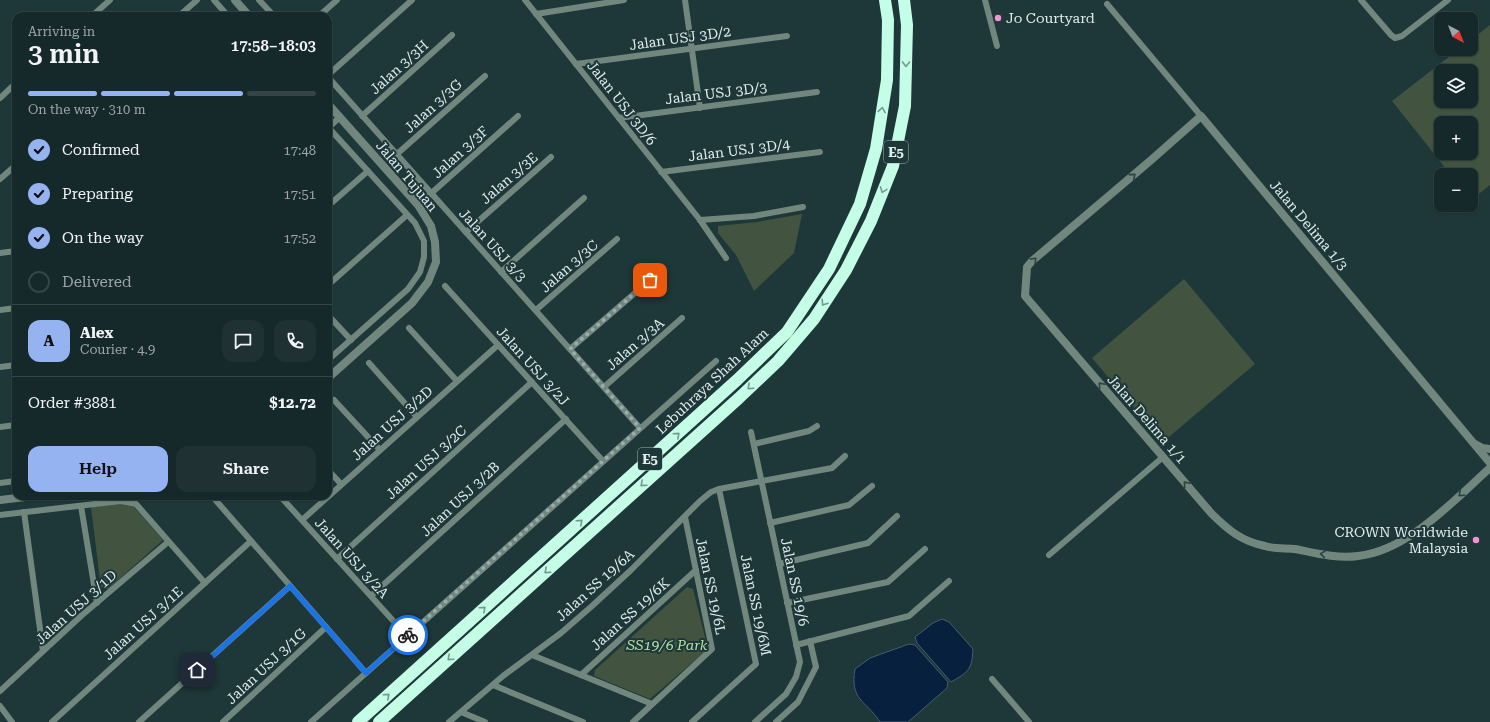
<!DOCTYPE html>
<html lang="en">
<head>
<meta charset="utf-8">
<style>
	:root { --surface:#16292a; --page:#1f3132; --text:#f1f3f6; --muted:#9ea6a8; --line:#354547; --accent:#95b2f1 }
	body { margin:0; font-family:"Roboto Serif",serif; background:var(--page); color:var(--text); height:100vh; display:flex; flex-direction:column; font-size:15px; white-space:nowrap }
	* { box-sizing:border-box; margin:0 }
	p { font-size:13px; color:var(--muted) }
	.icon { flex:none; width:22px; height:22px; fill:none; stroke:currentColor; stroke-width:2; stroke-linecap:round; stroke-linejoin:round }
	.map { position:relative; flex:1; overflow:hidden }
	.sheet { position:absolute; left:12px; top:12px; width:320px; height:488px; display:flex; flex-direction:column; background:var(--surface); border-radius:12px; box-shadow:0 1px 3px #0004,0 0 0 1px var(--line) }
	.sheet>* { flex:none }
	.needle { width:26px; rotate:138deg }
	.buttons { position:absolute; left:1434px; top:12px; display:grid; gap:8px }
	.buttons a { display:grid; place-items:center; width:44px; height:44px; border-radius:8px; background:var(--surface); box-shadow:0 1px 3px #0004,0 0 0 1px var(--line); font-size:20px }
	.pin { position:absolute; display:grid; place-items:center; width:34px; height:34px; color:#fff; margin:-17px; border-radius:8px; box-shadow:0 2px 6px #0006 }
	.courier { position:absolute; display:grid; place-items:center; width:40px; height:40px; margin:-20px; border:3px solid #1a73e8; border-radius:50%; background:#fff; color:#222; box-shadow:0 1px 5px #0007 }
	.headline em { font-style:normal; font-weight:600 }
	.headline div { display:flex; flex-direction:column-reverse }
	.headline { display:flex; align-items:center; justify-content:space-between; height:68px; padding:0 16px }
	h1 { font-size:26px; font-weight:600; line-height:30px }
	.bar { display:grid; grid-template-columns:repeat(4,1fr); gap:6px 4px; align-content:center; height:48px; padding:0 16px }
	.bar i { height:5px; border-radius:3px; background:var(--line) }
	.bar .active { background:var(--accent) }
	.bar p { grid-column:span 4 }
	.line { display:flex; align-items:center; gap:10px; padding:0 16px; border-top:1px solid var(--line) }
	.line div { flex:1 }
	.round { display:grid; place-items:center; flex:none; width:42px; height:42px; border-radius:12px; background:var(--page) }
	ol { padding:0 16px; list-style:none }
	li { display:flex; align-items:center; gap:12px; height:44px }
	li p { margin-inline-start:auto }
	li .icon { padding:4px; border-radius:50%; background:var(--accent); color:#111; stroke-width:4 }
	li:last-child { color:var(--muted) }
	li i { width:22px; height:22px; border:2px solid var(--line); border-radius:50% }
	.button { display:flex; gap:8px; margin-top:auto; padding:8px 16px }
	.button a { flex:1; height:46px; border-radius:12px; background:var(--accent); color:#111; font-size:16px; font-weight:600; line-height:46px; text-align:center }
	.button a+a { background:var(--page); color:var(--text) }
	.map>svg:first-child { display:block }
</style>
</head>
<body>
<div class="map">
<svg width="1490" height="722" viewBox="0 0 1490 722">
	<rect width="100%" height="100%" fill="#1e3738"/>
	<g fill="#42543f" fill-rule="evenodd">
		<path d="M 1490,25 L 1490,185 L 1471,200 L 1471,175 L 1451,175 L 1392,101 L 1459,49 L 1471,49 L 1471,40 ZM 1441,71 L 1471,71 L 1471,101 L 1441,101 ZM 1441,123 L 1471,123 L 1471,153 L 1441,153 Z"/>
		<path d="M 802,214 L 794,253 L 754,291 L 736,255 L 718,233 L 718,226 L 757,222 Z"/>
		<path d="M 1184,279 L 1255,364 L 1163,442 L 1092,358 Z"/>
		<path d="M 121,504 L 134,507 L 163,540 L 108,589 L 101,588 L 91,507 Z"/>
		<path d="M 687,587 L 693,589 L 708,649 L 650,699 L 594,676 L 595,670 Z"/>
	</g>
	<g fill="#06203d" stroke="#465d72">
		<path d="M 942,619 L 949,622 L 973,649 C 972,670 968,672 951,682 L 917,643 L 915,637 L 933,623 Z"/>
		<path d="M 909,644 L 915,645 L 948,682 L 947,688 L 908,722 L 880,722 C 865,699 850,701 855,669 L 870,658 Z"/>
	</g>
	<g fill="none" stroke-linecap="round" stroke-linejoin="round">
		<g stroke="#71877e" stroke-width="6">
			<path d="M 214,0 L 228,16"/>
			<path d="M 259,0 L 274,16"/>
			<path d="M 525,0 L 700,220 L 726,258"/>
			<path d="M 685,0 L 700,108"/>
			<path d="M 985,0 L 997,46"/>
			<path d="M 1361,0 L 1391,35 L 1395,38 L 1402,36 L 1448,0"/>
			<path d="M 1107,4 L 1201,116"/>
			<path d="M 536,14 L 624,0"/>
			<path d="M 92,16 L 110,0"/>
			<path d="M 179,16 L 197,0"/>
			<path d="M 319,16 L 337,0"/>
			<path d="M 576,64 L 787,36"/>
			<path d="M 328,75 L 412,0"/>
			<path d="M 328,77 L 640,428"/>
			<path d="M 0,98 L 16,83"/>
			<path d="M 362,116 L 452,35"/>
			<path d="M 619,118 L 817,92"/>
			<path d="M 328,127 L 415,223 L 424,241 L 424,257 L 420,272 L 408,289 L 328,360"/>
			<path d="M 328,128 L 340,117"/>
			<path d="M 397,154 L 485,76"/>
			<path d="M 661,172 L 820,152"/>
			<path d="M 0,179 L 16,165"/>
			<path d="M 418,205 L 518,116"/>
			<path d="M 328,206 L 368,171"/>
			<path d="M 700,220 L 754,216 L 803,207"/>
			<path d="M 466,232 L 551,157"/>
			<path d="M 0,253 L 16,251"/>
			<path d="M 501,272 L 584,198"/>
			<path d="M 328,285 L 407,215"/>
			<path d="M 445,286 L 603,461"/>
			<path d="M 0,310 L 16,308"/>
			<path d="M 536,310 L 617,239"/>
			<path d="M 328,315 L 351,340"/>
			<path d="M 409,328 L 457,381"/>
			<path d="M 570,349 L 650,280"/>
			<path d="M 369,363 L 417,417"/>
			<path d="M 0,367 L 16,365"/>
			<path d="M 604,387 L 682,318"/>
			<path d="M 334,400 L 380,450"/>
			<path d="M 0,427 L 16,425"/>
			<path d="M 751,432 L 800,662 L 796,677 L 786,694 L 755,722"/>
			<path d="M 754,444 L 809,431 L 817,426"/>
			<path d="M 328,470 L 341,484"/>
			<path d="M 0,483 L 16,481"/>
			<path d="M 212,496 L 366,673"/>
			<path d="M 280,496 L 407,636"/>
			<path d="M 81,506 L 97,603"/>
			<path d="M 24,512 L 43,651"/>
			<path d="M 0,515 L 121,501 L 136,504 L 205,583"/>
			<path d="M 302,520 L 498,345"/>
			<path d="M 770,523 L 849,505 L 872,486"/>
			<path d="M 1049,555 L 1163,457"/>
			<path d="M 337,559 L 532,382"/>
			<path d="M 779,564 L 868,543 L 897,516"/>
			<path d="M 371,596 L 566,419"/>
			<path d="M 787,603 L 888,582 L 925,549"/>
			<path d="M 796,645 L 909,616 L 949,581"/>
			<path d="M 532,655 L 652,704"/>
			<path d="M 581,675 L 696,570"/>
			<path d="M 992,679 L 1029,722"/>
			<path d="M 493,685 L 583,722"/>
			<path d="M 0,691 L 81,616 L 168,542"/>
			<path d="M 0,706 L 12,722"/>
			<path d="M 461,712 L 485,722"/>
			<path d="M 52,722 L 251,541"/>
			<path d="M 139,722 L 290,586"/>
			<path d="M 223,722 L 326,627"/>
			<path d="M 311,722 L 716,361"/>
			<path d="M 449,722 L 503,676 L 561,633 L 592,606 L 631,570 L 700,501 L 711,492 L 719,489 L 832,468 L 845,456"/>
			<path d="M 633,722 L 712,649 L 685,517"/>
			<path d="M 692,722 L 756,664 L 719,489"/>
			<path d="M 776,722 L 798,702 L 816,667 L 810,641"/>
		</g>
		<g stroke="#71877e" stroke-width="8">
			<path d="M 235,0 L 249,16"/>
			<path d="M 328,104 L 418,205 L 431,226 L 435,242 L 436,262 L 428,282 L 412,303 L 328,378"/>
			<path d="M 1475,444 L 1482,448 L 1490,449"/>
			<path d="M 1490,463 L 1201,116 L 1150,161 L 1032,261 L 1027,267 L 1025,296 L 1211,513 C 1228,530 1241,541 1265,546 C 1274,549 1285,548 1295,549 C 1315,553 1337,559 1358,556 C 1408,551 1454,500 1490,468"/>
			<path d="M 0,500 L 34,496"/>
		</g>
		<g stroke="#c5fee7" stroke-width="12">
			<path d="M 358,722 L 737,380 L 787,332 L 829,269 L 860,204 L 876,149 L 887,80 L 888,20 L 885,0"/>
			<path d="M 379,722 L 739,398 L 778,361 L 814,319 L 846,270 L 871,221 L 893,166 L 905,106 L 907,25 L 904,0"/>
		</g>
	</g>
	<defs><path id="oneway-chevron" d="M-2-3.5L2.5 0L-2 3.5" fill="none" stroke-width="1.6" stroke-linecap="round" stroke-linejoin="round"/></defs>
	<g stroke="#729a90">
		<use href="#oneway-chevron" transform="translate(906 64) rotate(91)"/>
		<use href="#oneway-chevron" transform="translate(882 110) rotate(-81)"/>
		<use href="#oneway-chevron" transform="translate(883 190) rotate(111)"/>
		<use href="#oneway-chevron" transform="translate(824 303) rotate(123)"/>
		<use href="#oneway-chevron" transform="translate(750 387) rotate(137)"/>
		<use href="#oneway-chevron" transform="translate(677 435) rotate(-42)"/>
		<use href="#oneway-chevron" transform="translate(643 484) rotate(138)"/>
		<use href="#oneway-chevron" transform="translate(580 522) rotate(-42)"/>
		<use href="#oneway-chevron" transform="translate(547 571) rotate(138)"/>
		<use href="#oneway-chevron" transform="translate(483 609) rotate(-42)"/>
		<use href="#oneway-chevron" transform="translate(450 658) rotate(138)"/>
		<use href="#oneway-chevron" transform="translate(387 696) rotate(-42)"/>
	</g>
	<g stroke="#2a4342">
		<use href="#oneway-chevron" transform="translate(1133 176) rotate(-40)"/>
		<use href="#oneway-chevron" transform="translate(1034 260) rotate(-46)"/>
		<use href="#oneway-chevron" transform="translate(1101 385) rotate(-131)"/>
		<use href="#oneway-chevron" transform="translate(1186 484) rotate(-131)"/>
		<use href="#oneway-chevron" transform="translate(1461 494) rotate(138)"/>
		<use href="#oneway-chevron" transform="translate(1323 554) rotate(-171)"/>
	</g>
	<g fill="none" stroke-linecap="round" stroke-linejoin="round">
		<path stroke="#9aadad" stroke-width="4" stroke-dasharray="0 7.2" d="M 408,635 L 640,428 L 570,349 L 650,280"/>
		<path stroke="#1a73e8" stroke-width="5" d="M 197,670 L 290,586 L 366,673 L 408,635"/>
	</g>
	<g fill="#f291d6" stroke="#1e3738" stroke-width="1.5">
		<circle cx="998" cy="18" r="4"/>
		<circle cx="1476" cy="540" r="4"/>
	</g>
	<g text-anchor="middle" stroke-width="4" stroke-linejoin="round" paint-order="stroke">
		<g fill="#1e3738" stroke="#a4b6b6" stroke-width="1">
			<rect x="884" y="141" width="24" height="22" rx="3"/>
			<rect x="638" y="448" width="24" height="22" rx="3"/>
		</g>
		<g font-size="13" font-weight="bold" fill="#ddecec">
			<text x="896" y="157">E5</text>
			<text x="650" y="464">E5</text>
		</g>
		<g font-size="14" fill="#ddecec" stroke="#1e3738" text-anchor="start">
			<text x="1006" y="23">Jo Courtyard</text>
			<text x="1468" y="537" text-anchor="end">CROWN Worldwide<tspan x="1468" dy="16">Malaysia</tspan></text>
		</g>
		<g font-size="14" fill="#ddecec" stroke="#1e3738">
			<text transform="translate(680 38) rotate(-8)" y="5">Jalan USJ 3D/2</text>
			<text transform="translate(399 67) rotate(-42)" y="5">Jalan 3/3H</text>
			<text transform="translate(716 93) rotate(-7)" y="5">Jalan USJ 3D/3</text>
			<text transform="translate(622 103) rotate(52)" y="5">Jalan USJ 3D/6</text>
			<text transform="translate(433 106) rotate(-42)" y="5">Jalan 3/3G</text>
			<text transform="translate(739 150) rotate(-7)" y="5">Jalan USJ 3D/4</text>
			<text transform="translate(460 152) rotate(-42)" y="5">Jalan 3/3F</text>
			<text transform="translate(407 176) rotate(50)" y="5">Jalan Tujuan</text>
			<text transform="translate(509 178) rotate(-41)" y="5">Jalan 3/3E</text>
			<text transform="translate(1309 225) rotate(50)" y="5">Jalan Delima 1/3</text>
			<text transform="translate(493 245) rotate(48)" y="5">Jalan USJ 3/3</text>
			<text transform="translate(569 266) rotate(-41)" y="5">Jalan 3/3C</text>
			<text transform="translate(635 344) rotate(-41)" y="5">Jalan 3/3A</text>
			<text transform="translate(533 366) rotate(48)" y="5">Jalan USJ 3/2J</text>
			<text transform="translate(712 381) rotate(-43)" y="5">Lebuhraya Shah Alam</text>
			<text transform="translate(1147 419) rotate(49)" y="5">Jalan Delima 1/1</text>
			<text transform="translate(392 423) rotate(-42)" y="5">Jalan USJ 3/2D</text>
			<text transform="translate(426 462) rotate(-42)" y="5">Jalan USJ 3/2C</text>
			<text transform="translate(460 499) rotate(-43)" y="5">Jalan USJ 3/2B</text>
			<text transform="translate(352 558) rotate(48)" y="5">Jalan USJ 3/2A</text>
			<text transform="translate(795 582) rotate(78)" y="5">Jalan SS 19/6</text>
			<text transform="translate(595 585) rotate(-42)" y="5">Jalan SS 19/6A</text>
			<text transform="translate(711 586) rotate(78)" y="5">Jalan SS 19/6L</text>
			<text transform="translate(756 605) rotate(78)" y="5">Jalan SS 19/6M</text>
			<text transform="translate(76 607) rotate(-42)" y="5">Jalan USJ 3/1D</text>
			<text transform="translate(630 614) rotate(-42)" y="5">Jalan SS 19/6K</text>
			<text transform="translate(143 623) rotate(-42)" y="5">Jalan USJ 3/1E</text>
			<text transform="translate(266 666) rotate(-43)" y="5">Jalan USJ 3/1G</text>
		</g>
		<g font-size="14" font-style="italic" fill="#b1e2a7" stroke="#1e3738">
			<text x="667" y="650">SS19/6 Park</text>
		</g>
	</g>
</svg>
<div class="buttons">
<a><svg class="needle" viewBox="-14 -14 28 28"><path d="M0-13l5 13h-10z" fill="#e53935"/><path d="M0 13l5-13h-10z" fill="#9ea6a8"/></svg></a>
<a><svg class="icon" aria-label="layers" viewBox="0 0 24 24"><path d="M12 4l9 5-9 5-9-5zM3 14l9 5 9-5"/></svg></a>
<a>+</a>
<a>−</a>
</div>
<div class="pin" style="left:650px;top:280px;background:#ea580c"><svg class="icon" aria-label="bag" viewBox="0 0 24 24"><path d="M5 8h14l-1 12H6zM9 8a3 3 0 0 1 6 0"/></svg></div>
<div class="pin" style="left:197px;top:670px;background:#1f2937"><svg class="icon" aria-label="home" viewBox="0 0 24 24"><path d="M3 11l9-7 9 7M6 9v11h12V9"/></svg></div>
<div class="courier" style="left:408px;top:635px"><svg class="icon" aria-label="bike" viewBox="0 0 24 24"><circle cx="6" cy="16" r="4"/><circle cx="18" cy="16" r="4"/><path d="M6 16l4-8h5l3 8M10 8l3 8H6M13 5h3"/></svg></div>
<section class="sheet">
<div class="headline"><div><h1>3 min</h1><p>Arriving in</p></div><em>17:58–18:03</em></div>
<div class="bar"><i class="active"></i><i class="active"></i><i class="active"></i><i></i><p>On the way · 310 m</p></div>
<ol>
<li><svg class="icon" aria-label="check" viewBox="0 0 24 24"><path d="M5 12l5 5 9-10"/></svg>Confirmed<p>17:48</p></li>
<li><svg class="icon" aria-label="check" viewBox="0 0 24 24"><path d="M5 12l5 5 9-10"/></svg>Preparing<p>17:51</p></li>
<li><svg class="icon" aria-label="check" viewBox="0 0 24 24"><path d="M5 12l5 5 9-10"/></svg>On the way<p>17:52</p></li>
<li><i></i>Delivered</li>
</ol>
<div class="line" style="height:72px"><b class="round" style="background:var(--accent);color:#111">A</b><div><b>Alex</b><p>Courier · 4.9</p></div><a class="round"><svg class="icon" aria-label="chat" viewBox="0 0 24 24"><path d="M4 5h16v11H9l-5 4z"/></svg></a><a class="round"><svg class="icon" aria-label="phone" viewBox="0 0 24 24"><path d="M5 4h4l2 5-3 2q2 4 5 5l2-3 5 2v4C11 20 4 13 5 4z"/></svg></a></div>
<div class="line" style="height:52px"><div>Order #3881</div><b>$12.72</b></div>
<div class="button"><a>Help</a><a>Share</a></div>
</section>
</div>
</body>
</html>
